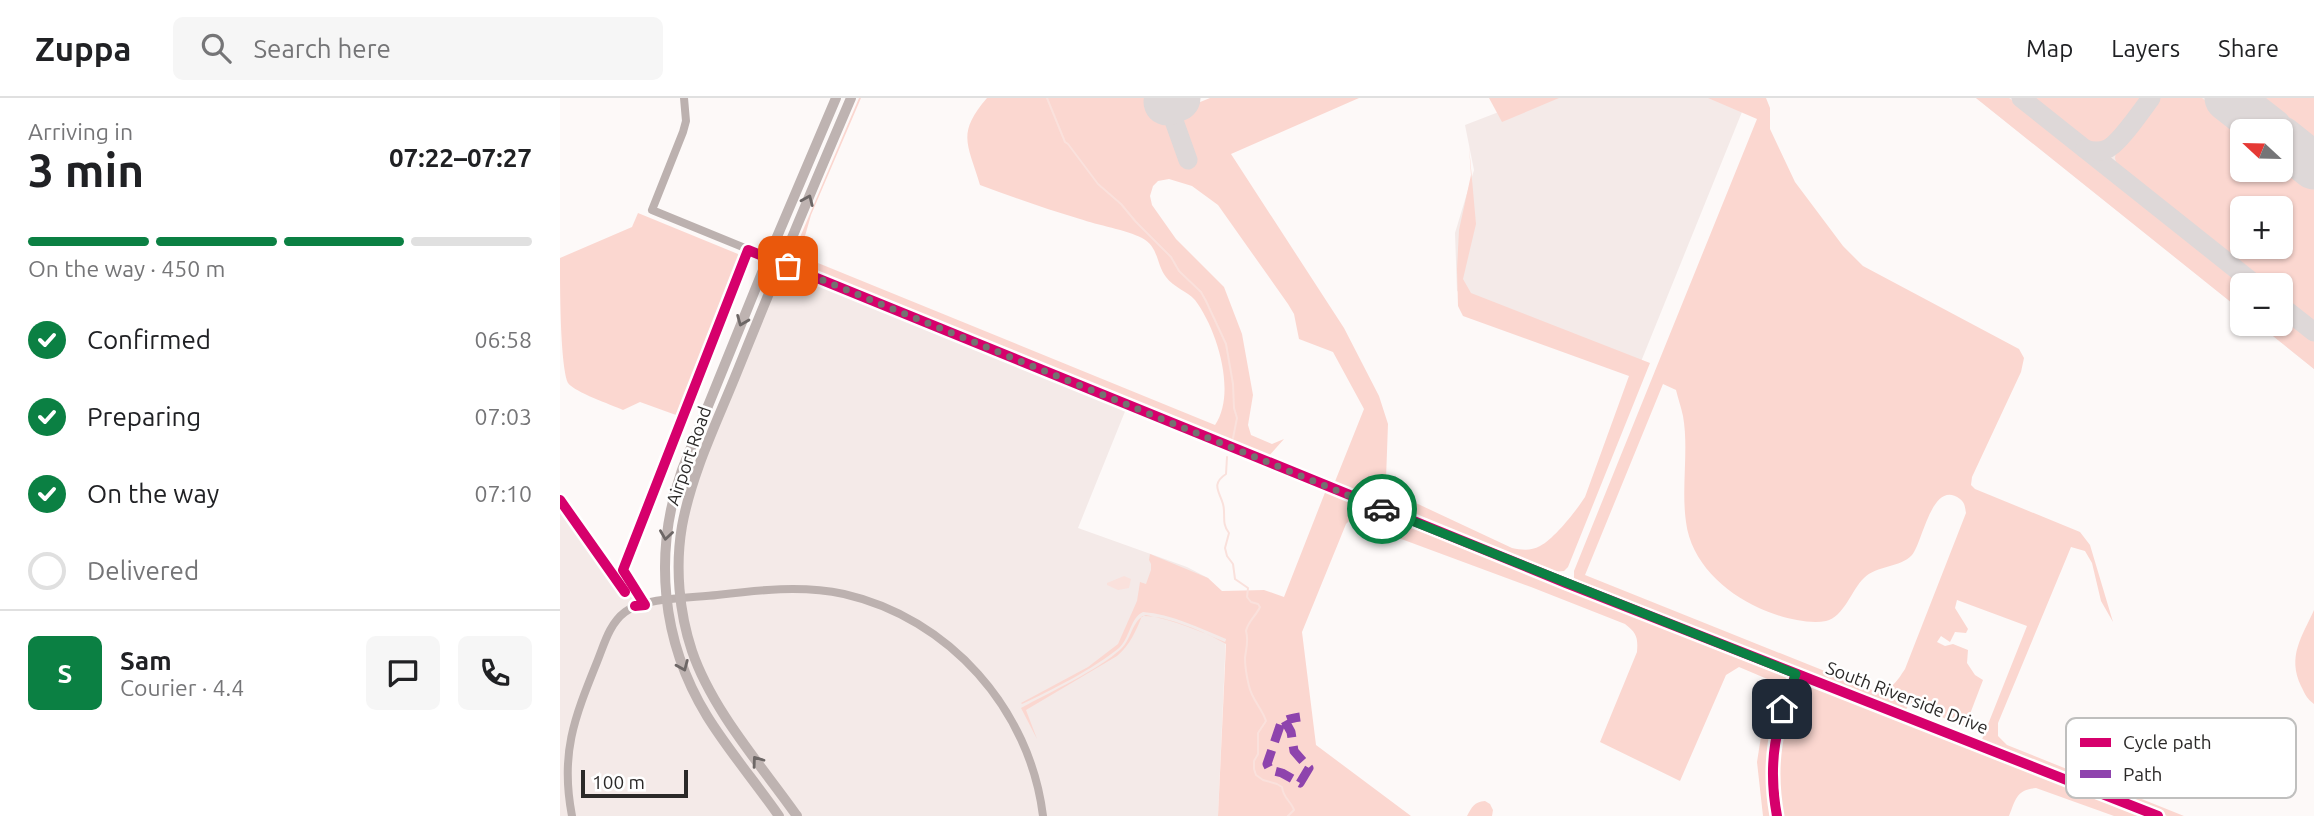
<!DOCTYPE html>
<html lang="en">
<head>
<meta charset="utf-8">
<style>
	:root { --surface:#fff; --page:#f6f6f6; --text:#202124; --muted:#757577; --line:#e0e0e0; --accent:#0b8043 }
	body { margin:0; font-family:Ubuntu,sans-serif; background:var(--page); color:var(--text); height:100vh; display:flex; flex-direction:column; font-size:26px; white-space:nowrap }
	* { box-sizing:border-box; margin:0 }
	p { font-size:23px; color:var(--muted) }
	.icon { flex:none; width:38px; height:38px; fill:none; stroke:currentColor; stroke-width:2; stroke-linecap:round; stroke-linejoin:round }
	.map { position:relative; flex:1; overflow:hidden }
	.drawer { display:flex; flex-direction:column; background:var(--surface); width:560px }
	.drawer>* { flex:none }
	.needle { width:46px; rotate:292deg }
	.tools { position:absolute; left:1670px; top:21px; display:grid; gap:14px }
	.tools a { display:grid; place-items:center; width:63px; height:63px; border-radius:10px; background:var(--surface); box-shadow:0 2px 5px #0004; font-size:35px }
	.scale { position:absolute; left:21px; bottom:18px; width:107px; box-sizing:border-box; padding-left:7px; border:4px solid #2b2928; border-top:0; font-size:19px; line-height:24px; white-space:nowrap; color:#2b2928; -webkit-text-stroke:5px #fff; paint-order:stroke }
	.pin { position:absolute; display:grid; place-items:center; width:60px; height:60px; color:#fff; margin:-30px; border-radius:14px; box-shadow:0 4px 10px #0006 }
	.courier { position:absolute; display:grid; place-items:center; width:70px; height:70px; margin:-35px; border:5px solid #0b8043; border-radius:50%; background:#fff; color:#222; box-shadow:0 2px 9px #0007 }
	.summary em { font-style:normal; font-weight:700 }
	.summary div { display:flex; flex-direction:column-reverse }
	.summary { display:flex; align-items:center; justify-content:space-between; height:119px; padding:0 28px }
	h1 { font-size:46px; font-weight:700; line-height:52px }
	.bar { display:grid; grid-template-columns:repeat(4,1fr); gap:10px 7px; align-content:center; height:84px; padding:0 28px }
	.bar i { height:9px; border-radius:5px; background:var(--line) }
	.bar .selected { background:var(--accent) }
	.bar p { grid-column:span 4 }
	.line { display:flex; align-items:center; gap:18px; padding:0 28px; border-top:2px solid var(--line) }
	.line div { flex:1 }
	.round { display:grid; place-items:center; flex:none; width:74px; height:74px; border-radius:10px; background:var(--page) }
	ol { padding:0 28px; list-style:none }
	li { display:flex; align-items:center; gap:21px; height:77px }
	li p { margin-inline-start:auto }
	li .icon { padding:7px; border-radius:50%; background:var(--accent); color:#fff; stroke-width:4 }
	li:last-child { color:var(--muted) }
	li i { width:38px; height:38px; border:4px solid var(--line); border-radius:50% }
	header { display:flex; align-items:center; gap:42px; box-sizing:border-box; height:98px; padding:0 35px; background:var(--surface); border-bottom:2px solid var(--line) }
	header strong { font-size:33px }
	nav { display:flex; gap:38px; margin-inline-start:auto; font-size:24px }
	.search { width:490px; height:63px; background:var(--page); display:flex; align-items:center; gap:18px; box-sizing:border-box; padding:0 24px; border-radius:10px; color:var(--muted); font-size:26px }
	main { display:flex; flex:1; min-height:0 }
	.map>svg:first-child { display:block }
</style>
</head>
<body>
<header>
<strong>Zuppa</strong>
<div class="search"><svg class="icon" aria-label="search" viewBox="0 0 24 24"><circle cx="10" cy="10" r="6"/><path d="M15 15l6 6"/></svg>Search here</div>
<nav><a>Map</a><a>Layers</a><a>Share</a></nav>
</header>
<main>
<section class="drawer">
<div class="summary"><div><h1>3 min</h1><p>Arriving in</p></div><em>07:22–07:27</em></div>
<div class="bar"><i class="selected"></i><i class="selected"></i><i class="selected"></i><i></i><p>On the way · 450 m</p></div>
<ol>
<li><svg class="icon" aria-label="check" viewBox="0 0 24 24"><path d="M5 12l5 5 9-10"/></svg>Confirmed<p>06:58</p></li>
<li><svg class="icon" aria-label="check" viewBox="0 0 24 24"><path d="M5 12l5 5 9-10"/></svg>Preparing<p>07:03</p></li>
<li><svg class="icon" aria-label="check" viewBox="0 0 24 24"><path d="M5 12l5 5 9-10"/></svg>On the way<p>07:10</p></li>
<li><i></i>Delivered</li>
</ol>
<div class="line" style="height:126px"><b class="round" style="background:var(--accent);color:#fff">S</b><div><b>Sam</b><p>Courier · 4.4</p></div><a class="round"><svg class="icon" aria-label="chat" viewBox="0 0 24 24"><path d="M4 5h16v11H9l-5 4z"/></svg></a><a class="round"><svg class="icon" aria-label="phone" viewBox="0 0 24 24"><path d="M5 4h4l2 5-3 2q2 4 5 5l2-3 5 2v4C11 20 4 13 5 4z"/></svg></a></div>
</section>
<div class="map">
<svg width="1754" height="718" viewBox="0 0 1754 718">
	<rect width="100%" height="100%" fill="#fdf9f8"/>
	<g fill="#f4eae8" fill-rule="evenodd">
		<path d="M 975,0 L 1161,0 L 1184,9 L 1078,271 L 897,193 L 895,135 L 914,72 L 905,27 Z"/>
		<path d="M 1416,0 L 1754,0 L 1754,271 L 1698,226 L 1720,226 L 1720,187 L 1682,187 L 1682,213 ZM 1682,33 L 1720,33 L 1720,72 L 1682,72 ZM 1682,110 L 1720,110 L 1720,149 L 1682,149 Z"/>
		<path d="M 231,175 L 566,311 L 518,430 L 627,469 L 648,480 L 667,515 L 658,718 L 0,718 L 0,395 L 80,507 L 121,500 L 119,464 L 131,394 L 218,185 L 222,178 Z"/>
	</g>
	<g fill="#fbd7d0" fill-rule="evenodd">
		<path d="M 299,0 L 301,0 L 251,117 L 245,138 L 246,152 L 258,165 L 655,327 C 677,295 657,231 635,202 C 627,193 613,189 606,179 C 596,166 599,149 582,140 C 567,132 537,127 520,121 C 486,111 453,99 420,87 C 408,46 396,36 427,0 L 596,0 L 621,65 L 632,60 L 618,24 L 618,13 L 650,0 L 799,0 L 671,56 L 784,230 L 819,298 L 828,326 L 826,381 L 830,390 L 843,399 L 952,450 C 962,452 971,453 980,448 C 994,441 1016,413 1025,399 L 1069,278 L 903,218 L 898,208 L 897,171 L 899,132 L 911,77 L 909,48 L 916,126 L 903,181 L 911,195 L 1090,265 L 1008,469 L 1004,473 L 991,474 L 774,386 L 804,311 L 773,254 L 739,241 L 734,216 L 728,206 L 658,107 L 632,88 L 609,81 L 598,83 L 593,88 L 590,98 L 592,107 L 616,141 L 664,189 L 682,236 L 693,297 L 688,327 L 691,337 L 712,346 L 724,341 L 708,359 L 296,192 L 235,162 L 233,159 L 235,151 Z"/>
		<path d="M 929,0 L 999,0 L 942,24 Z"/>
		<path d="M 1148,0 L 1206,0 L 1210,10 L 1210,31 L 1235,84 L 1283,148 L 1303,168 L 1459,251 L 1464,260 L 1461,274 L 1412,379 L 1411,387 L 1415,391 L 1520,434 L 1530,447 L 1553,524 L 1541,503 L 1532,465 L 1525,453 L 1511,449 L 1438,625 L 1438,638 L 1447,647 L 1624,718 L 1607,718 L 1421,644 L 1467,528 L 1397,502 L 1395,510 L 1408,531 L 1406,535 L 1395,534 L 1390,544 L 1381,538 L 1377,544 L 1385,548 L 1393,546 L 1408,552 L 1407,565 L 1415,577 L 1423,582 L 1405,629 L 1349,605 L 1345,614 L 1017,484 L 1014,480 L 1014,473 L 1197,21 ZM 1103,286 L 1116,292 C 1118,300 1121,309 1123,318 C 1129,352 1121,389 1126,424 C 1131,464 1164,494 1199,510 C 1216,518 1247,527 1266,523 C 1284,519 1292,491 1304,480 C 1317,467 1340,470 1352,457 C 1363,444 1372,380 1400,401 C 1405,405 1405,409 1406,415 L 1345,571 C 1337,583 1332,592 1317,594 L 1025,477 Z"/>
		<path d="M 1416,0 L 1449,0 L 1685,187 L 1682,187 L 1682,213 Z"/>
		<path d="M 1468,0 L 1582,0 C 1573,11 1552,44 1539,48 C 1534,50 1527,46 1523,44 Z"/>
		<path d="M 1597,0 L 1642,0 L 1684,33 L 1682,33 L 1682,72 L 1720,72 L 1720,62 L 1754,89 L 1754,227 L 1720,200 L 1720,187 L 1704,187 L 1557,68 L 1555,60 L 1556,53 ZM 1720,110 L 1720,149 L 1682,149 L 1682,110 Z"/>
		<path d="M 1695,0 L 1754,0 L 1754,48 Z"/>
		<path d="M 78,115 L 178,156 L 179,162 L 116,317 L 80,304 L 63,312 C 50,306 16,295 8,285 C 0,266 0,186 0,160 L 72,129 Z"/>
		<path d="M 1720,215 L 1754,242 L 1754,271 L 1698,226 L 1720,226 Z"/>
		<path d="M 766,392 L 1000,488 L 1584,718 L 1554,718 L 1476,690 C 1456,692 1456,701 1449,718 L 1203,718 L 1197,664 L 1205,613 L 1215,586 L 1212,583 L 1179,569 L 1166,577 L 1120,683 L 1040,644 L 1077,554 C 1078,540 1077,535 1065,526 L 971,489 L 790,422 L 786,426 L 742,534 L 756,647 L 851,718 L 658,718 L 666,546 C 645,534 606,517 582,518 C 576,533 570,547 557,558 L 466,612 L 477,641 L 461,610 C 490,594 537,573 561,551 C 572,541 572,521 586,517 C 613,522 640,533 665,544 L 666,541 C 640,530 611,516 583,514 C 570,520 570,540 559,550 C 535,570 490,593 462,606 L 461,605 L 528,569 L 558,546 L 577,503 L 580,484 L 586,486 L 591,472 L 591,466 L 589,462 L 590,456 L 648,480 L 662,493 L 704,492 L 724,499 Z"/>
		<path d="M 1754,512 L 1754,606 C 1747,601 1745,596 1741,588 C 1727,558 1742,539 1754,512 Z"/>
		<path d="M 925,703 L 930,706 L 933,712 L 932,718 L 907,718 C 912,709 914,704 925,703 Z"/>
	</g>
	<path fill="#fae1dc" d="M 564,478 L 571,481 L 569,490 L 558,492 L 547,487 L 547,485 Z"/>
	<g fill="none" stroke-linecap="round" stroke-linejoin="round">
		<g stroke="#fae1dc" stroke-width="2">
			<path d="M 487,0 L 505,44 L 508,46 L 538,86 L 561,106 L 576,124 L 611,159 L 619,173 L 641,194 L 646,203 L 666,246 L 673,286 L 674,310 L 677,320 L 673,340"/>
			<path d="M 667,359 L 666,376 C 651,386 659,393 663,406 C 666,417 661,425 669,435 L 665,450 L 667,458 L 673,466 L 675,481 L 688,490 L 687,499 L 691,504 L 698,506 L 700,509 C 696,518 688,523 686,533 C 689,543 686,550 685,560 C 685,569 687,580 689,588 C 692,602 702,610 706,623 L 698,635 L 698,656 L 694,663 L 694,671 L 696,677 L 703,682 L 717,686 L 722,689 C 723,700 731,703 734,712 L 728,718"/>
		</g>
		<g stroke="#ded8d8" stroke-width="19">
			<path d="M 621,0 L 613,20 L 628,62"/>
			<path d="M 1461,0 L 1696,187"/>
			<path d="M 1666,0 L 1696,24"/>
			<path d="M 1525,51 C 1531,53 1540,54 1547,51 C 1559,46 1582,12 1591,0"/>
			<path d="M 1720,207 L 1754,234"/>
		</g>
		<g stroke="#ded8d8" stroke-width="47">
			<path d="M 1668,0 L 1710,33"/>
			<path d="M 607,4 L 617,0"/>
			<path d="M 1720,41 L 1754,68"/>
		</g>
		<g stroke="#bcb1af" stroke-width="8">
			<path d="M 124,0 L 126,23 L 123,34 L 92,112 L 1006,485 L 1598,718"/>
			<path d="M 12,718 C 0,656 14,621 37,564 C 44,547 49,526 65,514 C 84,499 133,500 157,497 C 199,492 242,487 284,496 C 389,520 470,611 483,718"/>
			<path d="M 1217,718 C 1207,664 1216,626 1236,576"/>
		</g>
		<g stroke="#beb3b1" stroke-width="10">
			<path d="M 219,718 C 196,685 168,652 147,618 C 101,543 93,455 122,372 L 208,160 L 276,0"/>
			<path d="M 237,718 C 201,667 152,612 132,553 C 119,514 115,469 122,428 C 132,374 157,324 177,274 C 214,182 252,91 291,0"/>
		</g>
		<path stroke="#8e44ad" stroke-width="9" stroke-dasharray="18 9" stroke-linecap="butt" d="M 725,623 L 731,634 L 734,653 L 749,670 L 740,685 L 722,675 L 710,672 L 707,666 L 721,625 C 727,621 733,620 740,619"/>
		<g stroke="#fff" stroke-width="15">
			<g id="cycleway">
				<path d="M 0,402 L 65,494"/>
				<path d="M 75,508 L 85,507 L 63,472 L 188,152 L 1006,485 L 1598,718"/>
				<path d="M 1217,718 C 1207,664 1216,626 1236,576"/>
			</g>
		</g>
		<use href="#cycleway" stroke="#d6006c" stroke-width="10"/>
	</g>
	<defs><path id="oneway-chevron" d="M-2-3.5L2.5 0L-2 3.5" fill="none" stroke-width="1.6" stroke-linecap="round" stroke-linejoin="round" transform="scale(1.75)"/></defs>
	<g stroke="#6d6766">
		<use href="#oneway-chevron" transform="translate(248 102) rotate(-67)"/>
		<use href="#oneway-chevron" transform="translate(182 223) rotate(112)"/>
		<use href="#oneway-chevron" transform="translate(106 437) rotate(98)"/>
		<use href="#oneway-chevron" transform="translate(123 568) rotate(67)"/>
		<use href="#oneway-chevron" transform="translate(197 663) rotate(-126)"/>
	</g>
	<g fill="none" stroke-linecap="round" stroke-linejoin="round">
		<path stroke="#747271" stroke-width="7" stroke-dasharray="0 12.6" d="M 228,168 L 822,411"/>
		<path stroke="#0b8043" stroke-width="9" d="M 822,411 L 1236,576 L 1222,611"/>
	</g>
	<g text-anchor="middle" stroke-width="5" stroke-linejoin="round" paint-order="stroke">
		<g font-size="18" fill="#2b2928" stroke="#fff">
			<text transform="translate(129 358) rotate(-71)" y="6">Airport Road</text>
			<text transform="translate(1347 600) rotate(21)" y="6">South Riverside Drive</text>
		</g>
	</g>
	<rect x="1506" y="620" width="230" height="80" rx="10" fill="#fff" stroke="#bfbfbe" stroke-width="2"/>
	<rect x="1520" y="640" width="31" height="9" fill="#d6006c"/>
	<rect x="1520" y="672" width="31" height="8" fill="#8e44ad"/>
	<g font-size="19" fill="#2b2928">
		<text x="1563" y="651">Cycle path</text>
		<text x="1563" y="683">Path</text>
	</g>
</svg>
<div class="tools">
<a><svg class="needle" viewBox="-14 -14 28 28"><path d="M0-13l5 13h-10z" fill="#e53935"/><path d="M0 13l5-13h-10z" fill="#757577"/></svg></a>
<a>+</a>
<a>−</a>
</div>
<div class="scale">100 m</div>
<div class="pin" style="left:228px;top:168px;background:#ea580c"><svg class="icon" aria-label="bag" viewBox="0 0 24 24"><path d="M5 8h14l-1 12H6zM9 8a3 3 0 0 1 6 0"/></svg></div>
<div class="pin" style="left:1222px;top:611px;background:#1f2937"><svg class="icon" aria-label="home" viewBox="0 0 24 24"><path d="M3 11l9-7 9 7M6 9v11h12V9"/></svg></div>
<div class="courier" style="left:822px;top:411px"><svg class="icon" aria-label="car" viewBox="0 0 24 24"><path d="M5 17H2v-5l4-1 3-4h7l3 4 3 1v5h-3M9 17h6M6 11h13"/><circle cx="7" cy="17" r="2"/><circle cx="17" cy="17" r="2"/></svg></div>
</div>
</main>
</body>
</html>
